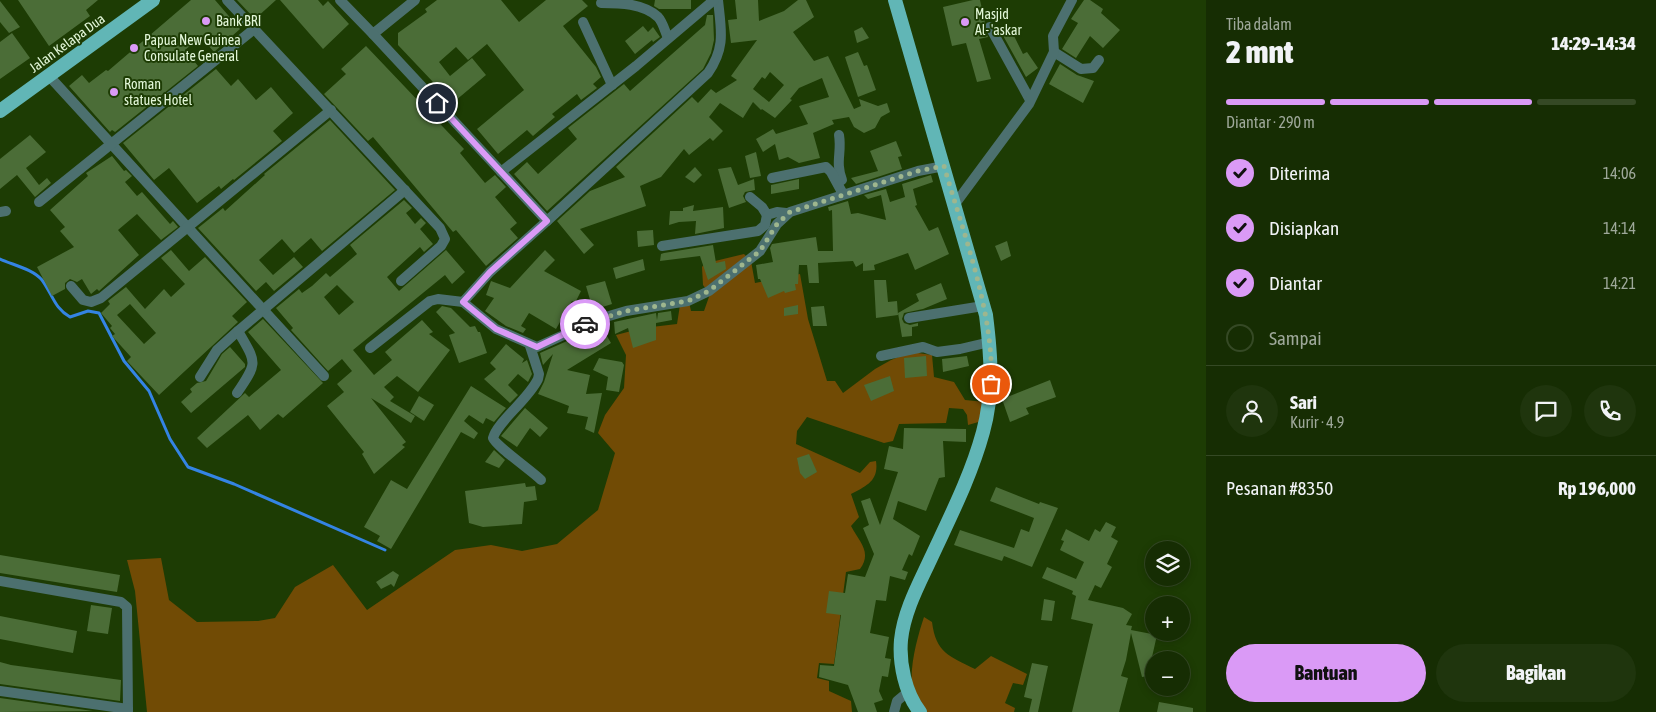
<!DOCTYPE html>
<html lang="id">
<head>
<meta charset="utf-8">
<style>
	:root { --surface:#162d03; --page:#1f350d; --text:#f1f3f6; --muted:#9ea89a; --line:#354925; --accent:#da9af6 }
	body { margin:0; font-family:"Asap Condensed",sans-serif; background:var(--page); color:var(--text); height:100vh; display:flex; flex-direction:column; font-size:19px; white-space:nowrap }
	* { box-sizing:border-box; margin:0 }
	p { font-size:16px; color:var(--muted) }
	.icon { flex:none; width:28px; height:28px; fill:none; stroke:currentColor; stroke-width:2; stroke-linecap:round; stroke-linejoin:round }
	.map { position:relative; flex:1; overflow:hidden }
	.drawer { display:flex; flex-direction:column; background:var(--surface); width:450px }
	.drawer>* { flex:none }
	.controls { position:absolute; left:1145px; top:541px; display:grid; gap:10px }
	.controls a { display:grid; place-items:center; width:45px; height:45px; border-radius:50%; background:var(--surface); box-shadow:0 2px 8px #0003,0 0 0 1px var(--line); font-size:25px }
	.pin { position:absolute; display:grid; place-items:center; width:42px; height:42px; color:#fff; margin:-21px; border:2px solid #fff; border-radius:50%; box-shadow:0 1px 5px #0007 }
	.courier { position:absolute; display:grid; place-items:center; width:50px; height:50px; margin:-25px; border:4px solid #da9af6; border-radius:50%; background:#fff; color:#222; box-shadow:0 1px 6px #0007 }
	.summary em { font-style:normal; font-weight:800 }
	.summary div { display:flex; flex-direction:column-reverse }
	.summary { display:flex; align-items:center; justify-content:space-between; height:85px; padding:0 20px }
	h1 { font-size:32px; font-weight:800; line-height:38px }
	.bar { display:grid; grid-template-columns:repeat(4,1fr); gap:8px 5px; align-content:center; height:60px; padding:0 20px }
	.bar i { height:6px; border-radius:4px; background:var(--line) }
	.bar .on { background:var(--accent) }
	.bar p { grid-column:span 4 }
	.line { display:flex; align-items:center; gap:12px; padding:0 20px; border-top:1px solid var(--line) }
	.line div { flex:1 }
	.round { display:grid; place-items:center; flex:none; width:52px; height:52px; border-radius:26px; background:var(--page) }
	ol { padding:0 20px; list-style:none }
	li { display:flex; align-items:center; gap:15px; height:55px }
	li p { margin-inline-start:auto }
	li .icon { padding:5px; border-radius:50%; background:var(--accent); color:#111; stroke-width:4 }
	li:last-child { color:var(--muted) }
	li i { width:28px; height:28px; border:2px solid var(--line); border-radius:50% }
	.primary-button { display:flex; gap:10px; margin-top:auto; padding:10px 20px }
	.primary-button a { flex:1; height:58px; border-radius:30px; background:var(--accent); color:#111; font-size:20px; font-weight:800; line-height:58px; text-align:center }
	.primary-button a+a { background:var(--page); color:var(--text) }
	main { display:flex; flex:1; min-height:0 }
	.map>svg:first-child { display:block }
</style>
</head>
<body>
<main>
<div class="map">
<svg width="1206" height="712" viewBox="0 0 1206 712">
	<rect width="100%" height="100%" fill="#1d3c04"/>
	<g fill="#714b05">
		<path d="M 744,254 L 751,261 L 755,283 L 800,274 L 808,319 L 827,381 L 835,381 L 843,393 L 875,369 L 891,360 L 911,352 L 932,355 L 934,377 L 954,382 L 965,400 L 986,402 L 982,421 L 968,425 L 967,415 L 963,409 L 949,408 L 946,423 L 899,424 L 893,441 L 884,443 L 807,417 L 797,431 L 796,444 L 860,473 L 870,462 L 876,461 C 879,481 866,486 851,494 L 859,517 L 851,526 C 860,543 872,552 860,569 L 846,572 L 834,664 L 819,663 L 817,678 L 829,681 L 829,691 L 851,701 L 852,712 L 147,712 L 135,591 L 127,560 L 161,558 L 169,600 L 197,622 L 258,621 L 275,618 L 295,587 L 333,565 L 367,610 L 455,550 L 491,545 L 522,551 L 557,544 L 598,510 L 615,453 L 598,433 L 605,415 L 624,388 L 626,355 L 616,335 L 643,328 L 677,324 L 680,305 L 689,302 L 691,311 L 704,311 L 710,294 L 703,285 L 702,267 L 710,256 L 715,261 Z"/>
		<path d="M 924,617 L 932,622 C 936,653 949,656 975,669 L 991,656 L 1027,674 L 1023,685 L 1013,683 L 1005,703 L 1015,708 L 1014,712 L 925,712 C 922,708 917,704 915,699 C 906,677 917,638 924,617 Z"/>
	</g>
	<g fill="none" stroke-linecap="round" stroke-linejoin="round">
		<path stroke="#3484e4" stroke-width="3" d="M 0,259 C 13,265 33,269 42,280 C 53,295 54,308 70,317 L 88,311 L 99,313 L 124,361 L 149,391 L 170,439 L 188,467 L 234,484 L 385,550"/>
	</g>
	<g fill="#4b6d37" fill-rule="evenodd">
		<path d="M 18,0 L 98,0 L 86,10 L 90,16 L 49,46 Z"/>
		<path d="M 191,0 L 215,0 L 240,29 L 214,52 L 201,37 L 185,50 L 198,66 L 115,132 L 112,130 L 110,132 L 69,86 L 82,75 L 89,83 L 106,70 L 108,71 Z"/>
		<path d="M 237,0 L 276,0 L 255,19 Z"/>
		<path d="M 280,0 L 318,0 L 323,6 L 328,1 L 349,24 L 323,49 Z"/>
		<path d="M 437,0 L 501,0 L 519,22 L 546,0 L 582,0 L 588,6 L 563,26 L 596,67 L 601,77 L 593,84 L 597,88 L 581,100 L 577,94 L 552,114 L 555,117 L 533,136 L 527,130 L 498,154 L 477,129 L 524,90 L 487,44 L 468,60 L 456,47 L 439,62 L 450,76 L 472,58 L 486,75 L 449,106 L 430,85 L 433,82 L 398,45 L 398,33 L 427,12 L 425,9 Z"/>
		<path d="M 655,0 L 691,0 L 691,9 L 659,9 L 654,6 Z"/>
		<path d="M 735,0 L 758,0 L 759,21 L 784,11 L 798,0 L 806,0 L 814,17 L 793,32 L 814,61 L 828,56 L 854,109 L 861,106 L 859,99 L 878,106 L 887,103 L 890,112 L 881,117 L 875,128 L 864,133 L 854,127 L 849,117 L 832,120 L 834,124 L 813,133 L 820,158 L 799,163 L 788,157 L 779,160 L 775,144 L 763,152 L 756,139 L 773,129 L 776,134 L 808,124 L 799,106 L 829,97 L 822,78 L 799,88 L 790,99 L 792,100 L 775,118 L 762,109 L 761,110 L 753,102 L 743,118 L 720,103 L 709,117 L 723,131 L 713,141 L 710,138 L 689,155 L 684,149 L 661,177 L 640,186 L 646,206 L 580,229 L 594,245 L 584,254 L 557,221 L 590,191 L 625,177 L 616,167 L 692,97 L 698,103 L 711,89 L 716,93 L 737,80 L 731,76 L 757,40 L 731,43 L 728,20 L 737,19 ZM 770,72 L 784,85 L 769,102 L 753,89 L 762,77 L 765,79 Z"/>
		<path d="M 973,0 L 980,0 L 985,23 L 983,27 L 988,37 L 979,39 L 991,79 L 977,82 L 966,43 L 952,46 L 943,7 Z"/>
		<path d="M 1084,0 L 1090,0 L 1103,9 L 1101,13 L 1120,30 L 1103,48 L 1090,36 L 1076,58 L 1062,49 L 1078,23 L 1071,19 Z"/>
		<path d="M 0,1 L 20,27 L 9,33 L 0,22 Z"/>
		<path d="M 707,15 L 713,15 L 714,40 L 711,53 L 703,69 L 547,211 L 514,174 L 527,162 L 538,174 L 577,139 L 568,128 L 624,84 L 630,91 L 705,25 Z"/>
		<path d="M 643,26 L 648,32 L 653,27 L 660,37 L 653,42 L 652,40 L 635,54 L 625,41 Z"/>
		<path d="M 862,27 L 869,38 L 857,43 L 854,31 Z"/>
		<path d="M 1010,28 L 1023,54 L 1027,52 L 1038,68 L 1026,77 L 1001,32 Z"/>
		<path d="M 12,33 L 30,58 L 0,79 L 0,42 Z"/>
		<path d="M 366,46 L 464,149 L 460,153 L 485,183 L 495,175 L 506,187 L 495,197 L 517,223 L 510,229 L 518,238 L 486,266 L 456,230 L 453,232 L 373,137 L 368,141 L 324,94 L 346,74 L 341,69 Z"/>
		<path d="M 858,52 L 864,66 L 867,65 L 876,90 L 858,97 L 845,57 Z"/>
		<path d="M 1060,64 L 1077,75 L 1094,81 L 1083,103 L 1049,84 Z"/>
		<path d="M 216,69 L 231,86 L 238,79 L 256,100 L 271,87 L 293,113 L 273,131 L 282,141 L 234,180 L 233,179 L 221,189 L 219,186 L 197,203 L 169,168 L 154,180 L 123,143 Z"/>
		<path d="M 330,120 L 395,190 L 322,251 L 311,238 L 294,253 L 282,239 L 259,260 L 273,275 L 294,257 L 303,267 L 274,291 L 266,282 L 256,291 L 198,228 L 223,208 L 225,211 L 265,175 L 264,174 Z"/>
		<path d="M 30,135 L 46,152 L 26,168 L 39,185 L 47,178 L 51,183 L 35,197 L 17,175 L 0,189 L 0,159 Z"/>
		<path d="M 896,141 L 902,156 L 898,157 L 902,169 L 856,184 L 851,178 L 878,171 L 870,151 Z"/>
		<path d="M 756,152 L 761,176 L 750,178 L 745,156 Z"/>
		<path d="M 112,156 L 124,171 L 126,170 L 132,176 L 125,182 L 137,196 L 142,192 L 170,224 L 173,221 L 178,227 L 161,240 L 137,214 L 118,230 L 139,255 L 99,291 L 97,289 L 91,294 L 82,279 L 77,282 L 70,279 L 65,283 L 65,289 L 52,296 L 37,267 L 74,247 L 60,231 L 65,227 L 50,210 L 88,176 L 86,173 Z"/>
		<path d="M 695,167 L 702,175 L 694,183 L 685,177 Z"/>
		<path d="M 731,167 L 738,185 L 754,179 L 755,190 L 745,192 L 743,196 L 746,202 L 729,208 L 718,169 Z"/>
		<path d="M 931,175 L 933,182 L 913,189 L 917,205 L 915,206 L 929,231 L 938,227 L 949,254 L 915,270 L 908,253 L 874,265 L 875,270 L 863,271 L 863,263 L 856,267 L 853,261 L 818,263 L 819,283 L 809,283 L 807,265 L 799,265 L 798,284 L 795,284 L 796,290 L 785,293 L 784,291 L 768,298 L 760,279 L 758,279 L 756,265 L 773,262 L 770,248 L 772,244 L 816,237 L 818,251 L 833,251 L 832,210 L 829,211 L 828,207 L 848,201 L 851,214 L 858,213 L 886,220 L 881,195 L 868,199 L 864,195 L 886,189 L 890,202 L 905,197 L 902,184 Z"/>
		<path d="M 799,179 L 799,189 L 771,194 L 771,185 Z"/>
		<path d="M 404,200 L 412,208 L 406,213 L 415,224 L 421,218 L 426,223 L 420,229 L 433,244 L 424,252 L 420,247 L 387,277 L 399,291 L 446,250 L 465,272 L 452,284 L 445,275 L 353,350 L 374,375 L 392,360 L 385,352 L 422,320 L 433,332 L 429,334 L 450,350 L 418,392 L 397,376 L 384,387 L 394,397 L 390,401 L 415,416 L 411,423 L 371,398 L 406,442 L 402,445 L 405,447 L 374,474 L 362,454 L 364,452 L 327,406 L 344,392 L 337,384 L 352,371 L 342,359 L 328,371 L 291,330 L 293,328 L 276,308 L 299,289 L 302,293 L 312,286 L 326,273 L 330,277 L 357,254 L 350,245 ZM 337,285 L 354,302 L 339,315 L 324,297 Z"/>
		<path d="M 694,205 L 693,211 L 723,207 L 724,228 L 695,234 L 696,221 L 679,222 L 669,225 L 670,211 L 683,211 L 683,208 Z"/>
		<path d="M 653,230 L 654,245 L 638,247 L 637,231 Z"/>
		<path d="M 1007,241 L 1011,256 L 1001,261 L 995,246 Z"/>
		<path d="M 713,245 L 716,263 L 725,261 L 726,269 L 708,280 L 700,256 L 660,261 L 661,254 L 664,253 Z"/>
		<path d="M 171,250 L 189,271 L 205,257 L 247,302 L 232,316 L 238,322 L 159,395 L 127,361 L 131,357 L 112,336 L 115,334 L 110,328 L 112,326 L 101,313 L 110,304 L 108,301 L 126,287 L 145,309 L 164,289 L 171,297 L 185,284 L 161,258 ZM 130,304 L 156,333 L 144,344 L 117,315 Z"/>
		<path d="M 545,250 L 555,260 L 544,271 L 581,291 L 575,303 L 572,301 L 556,329 L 529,313 L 521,326 L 526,329 L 523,333 L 506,326 L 485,311 L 494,298 L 486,295 L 491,281 L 510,288 Z"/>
		<path d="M 643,259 L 645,270 L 616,279 L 613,268 Z"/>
		<path d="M 874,280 L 886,280 L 888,302 L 897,301 L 898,315 L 876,318 Z"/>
		<path d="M 605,281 L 612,304 L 593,310 L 586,286 Z"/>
		<path d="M 941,283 L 947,299 L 923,309 L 904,313 L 902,319 L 904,323 L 910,325 L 918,323 L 918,326 L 912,327 L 912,336 L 902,337 L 898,313 L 919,301 L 916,294 Z"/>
		<path d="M 798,305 L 798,314 L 784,316 L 784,308 Z"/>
		<path d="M 442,306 L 451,308 L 470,327 L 475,326 L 478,332 L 480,332 L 487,353 L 459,363 L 449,335 L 455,333 L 436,312 Z"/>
		<path d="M 824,306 L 827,326 L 813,326 L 811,307 Z"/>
		<path d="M 671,311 L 672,320 L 656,323 L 656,340 L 633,348 L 628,328 L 615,334 L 614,322 L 656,313 L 657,320 L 658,313 Z"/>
		<path d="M 263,319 L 323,383 L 283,418 L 278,414 L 260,430 L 248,415 L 207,448 L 197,438 L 245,393 L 249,397 L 281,370 L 248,332 Z"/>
		<path d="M 601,326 L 611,343 L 567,370 L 590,375 L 586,394 L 602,393 L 594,433 L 585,429 L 588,417 L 567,413 L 569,406 L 538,394 L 544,382 L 553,354 L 543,365 L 540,353 Z"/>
		<path d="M 506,344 L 524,359 L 522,363 L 527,360 L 532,374 L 528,382 L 518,374 L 508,385 L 518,395 L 510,403 L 484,379 L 496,369 L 490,363 Z"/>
		<path d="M 230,347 L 245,364 L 245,367 L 191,413 L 181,402 L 192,392 L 190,389 L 197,383 L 206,381 L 222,354 Z"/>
		<path d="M 926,356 L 927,376 L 905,378 L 904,358 Z"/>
		<path d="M 967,356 L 969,366 L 943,372 L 942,359 Z"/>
		<path d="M 599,358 L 622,362 L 624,365 L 619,392 L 606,390 L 608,377 L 593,370 Z"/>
		<path d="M 890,376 L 894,391 L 871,401 L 864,385 Z"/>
		<path d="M 1050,380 L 1056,397 L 1026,408 L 1029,414 L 1010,422 L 1002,399 Z"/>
		<path d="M 471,386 L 506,408 L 494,422 L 486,418 L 483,424 L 469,415 L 464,421 L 478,433 L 474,439 L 461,432 L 391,549 L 377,541 L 380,536 L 364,527 L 391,480 L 407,489 Z"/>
		<path d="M 419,396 L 434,405 L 424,421 L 410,412 Z"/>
		<path d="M 525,408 L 548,428 L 540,437 L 530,428 L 517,447 L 501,436 Z"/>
		<path d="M 904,428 L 966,429 L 966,442 L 943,441 L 945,477 L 939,478 L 926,511 L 898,501 L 893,519 L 920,536 L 912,556 L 909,554 L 902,570 L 908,572 L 905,580 L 890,576 L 886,601 L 876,600 L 870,633 L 889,637 L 885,658 L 891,659 L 888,677 L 882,676 L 879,691 L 883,700 L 874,703 L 877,712 L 858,712 L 848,685 L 819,677 L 820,665 L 834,666 L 841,615 L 826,613 L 829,591 L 845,593 L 848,574 L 865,577 L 874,554 L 863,528 L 869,525 L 861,501 L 870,498 L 880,525 L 898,472 L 884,469 L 889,446 L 903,449 Z"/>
		<path d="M 494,450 L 505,460 L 499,468 L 485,462 Z"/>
		<path d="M 809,454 L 817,472 L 805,479 L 800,473 L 797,458 Z"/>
		<path d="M 525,483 L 526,487 L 535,486 L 537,500 L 524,502 L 522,524 L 483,527 L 469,523 L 465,491 Z"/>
		<path d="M 996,487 L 1039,504 L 1040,502 L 1058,508 L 1032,567 L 1004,556 L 1002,561 L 954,545 L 960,530 L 1014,548 L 1021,529 L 1029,532 L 1034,518 L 990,501 Z"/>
		<path d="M 1106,522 L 1116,527 L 1111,537 L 1118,541 L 1107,564 L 1112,567 L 1101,588 L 1095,585 L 1088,600 L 1123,608 L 1132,614 L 1126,625 L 1132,626 L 1131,630 L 1157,635 L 1152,657 L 1154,675 L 1142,677 L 1131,633 L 1126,660 L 1121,676 L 1128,678 L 1119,712 L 1072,712 L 1093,624 L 1071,619 L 1076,596 L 1072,594 L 1073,591 L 1042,578 L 1047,567 L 1076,579 L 1084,562 L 1060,550 L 1064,541 L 1061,540 L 1066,529 L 1089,541 L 1095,529 L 1100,532 Z"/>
		<path d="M 0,555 L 120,575 L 117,592 L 0,573 Z"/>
		<path d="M 393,571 L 399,575 L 394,587 L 391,584 L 381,589 L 376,582 Z"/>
		<path d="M 1044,599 L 1055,601 L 1052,621 L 1041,620 Z"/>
		<path d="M 91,605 L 112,608 L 108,634 L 87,631 Z"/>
		<path d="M 0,616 L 77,631 L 73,653 L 0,639 Z"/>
		<path d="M 0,662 L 11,665 L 121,680 L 120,701 L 0,684 Z"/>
		<path d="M 1032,663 L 1048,666 L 1038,712 L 1029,712 L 1032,699 L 1024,697 Z"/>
		<path d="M 0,698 L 93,711 L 0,712 Z"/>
		<path d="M 1159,702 L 1193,708 L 1193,712 L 1157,712 Z"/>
	</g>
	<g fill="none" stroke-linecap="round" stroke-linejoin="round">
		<g stroke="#4c706f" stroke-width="10">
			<path d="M 227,0 L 440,228 L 445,239 L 441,246 L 401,281"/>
			<path d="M 340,0 L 373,34 L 415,0"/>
			<path d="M 601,3 C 619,3 643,3 658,17 C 663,22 665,32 668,38"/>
			<path d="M 583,22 L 612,85"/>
			<path d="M 990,27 L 1030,100"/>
			<path d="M 373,34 L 547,221 L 708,73 C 726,47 721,30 718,0"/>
			<path d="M 1054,52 L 1081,69 L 1093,68 L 1099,60"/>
			<path d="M 49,76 L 324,376"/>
			<path d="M 839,135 C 842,153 835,161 842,180"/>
			<path d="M 501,172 L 636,66 L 714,0"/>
			<path d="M 772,178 L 826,167 L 831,172 L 843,194"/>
			<path d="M 750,197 L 762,207 L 767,215"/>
			<path d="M 39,202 L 253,30"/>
			<path d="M 955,204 L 1029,104 L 1054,52 L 1053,36 L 1072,0"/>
			<path d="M 0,212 L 6,211"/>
			<path d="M 547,221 L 490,272 L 463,302 L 496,329 L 537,347 L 599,319 L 626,311 L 688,301 L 709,291 L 760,251 L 777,224 L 790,212 L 918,171 L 944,166"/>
			<path d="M 662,246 L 758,231 L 765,225 L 767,215 L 777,212 L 786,213"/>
			<path d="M 71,286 L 83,300 L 91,302 L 101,298 L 331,110"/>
			<path d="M 909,318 L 983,306"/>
			<path d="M 530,346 L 539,374 L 538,379 C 528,400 497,422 493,438 C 496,446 532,471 541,480"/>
			<path d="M 370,348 L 430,301 L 438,299 L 463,302"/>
			<path d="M 881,356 L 923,347 L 937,352 L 960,349 L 990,342"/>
			<path d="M 200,377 L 217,350 L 238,331 L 405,190"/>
			<path d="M 237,393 C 259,361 256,363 238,331"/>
			<path d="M 0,581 L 121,602 L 127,607 L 128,712"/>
			<path d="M 0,691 L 128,709"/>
			<path d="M 894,712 L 897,701 L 909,691"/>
		</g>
		<g stroke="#61b6b6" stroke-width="14">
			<path d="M 895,0 L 986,315 C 991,355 994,392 983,432 C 971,476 950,517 931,558 C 919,584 904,611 901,640 C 899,663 905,693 920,712"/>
			<path d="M 0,111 L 153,0"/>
		</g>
	</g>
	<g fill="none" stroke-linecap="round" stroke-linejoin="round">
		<path stroke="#9eb68e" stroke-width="5" stroke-dasharray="0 9" d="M 585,324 L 626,311 L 688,301 L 709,291 L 760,251 L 777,224 L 790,212 L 918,171 L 944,166 C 963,232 995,316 991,384"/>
		<path stroke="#da9af6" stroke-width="6" d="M 437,103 L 547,221 L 490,272 L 463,302 L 496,329 L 537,347 L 585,324"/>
	</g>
	<g fill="#da9af6" stroke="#1d3c04" stroke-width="2">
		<circle cx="206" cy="21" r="5"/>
		<circle cx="965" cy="22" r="5"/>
		<circle cx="134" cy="48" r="5"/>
		<circle cx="114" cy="92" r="5"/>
	</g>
	<g text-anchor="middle" stroke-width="4" stroke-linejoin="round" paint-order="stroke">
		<g font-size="14" fill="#e3f7d9" stroke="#1d3c04" text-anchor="start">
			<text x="975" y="19">Masjid<tspan x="975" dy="16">Al- 'askar</tspan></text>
			<text x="216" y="26">Bank BRI</text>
			<text x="144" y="45">Papua New Guinea<tspan x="144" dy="16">Consulate General</tspan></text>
			<text x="124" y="89">Roman<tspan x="124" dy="16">statues Hotel</tspan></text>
		</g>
		<g font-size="14" fill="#e3f7d9" stroke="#1d3c04">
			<text transform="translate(67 43) rotate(-36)" y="5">Jalan Kelapa Dua</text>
		</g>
	</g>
</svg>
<div class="controls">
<a><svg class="icon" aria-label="layers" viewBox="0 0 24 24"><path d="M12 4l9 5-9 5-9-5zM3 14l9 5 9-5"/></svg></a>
<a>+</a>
<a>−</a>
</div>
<div class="pin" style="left:991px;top:384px;background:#ea580c"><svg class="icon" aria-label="bag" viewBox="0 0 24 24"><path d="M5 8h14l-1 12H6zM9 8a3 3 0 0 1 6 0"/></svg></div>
<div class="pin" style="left:437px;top:103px;background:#1f2937"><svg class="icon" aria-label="home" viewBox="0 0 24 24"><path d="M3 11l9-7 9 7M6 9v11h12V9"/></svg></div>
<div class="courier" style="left:585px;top:324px"><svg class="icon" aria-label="car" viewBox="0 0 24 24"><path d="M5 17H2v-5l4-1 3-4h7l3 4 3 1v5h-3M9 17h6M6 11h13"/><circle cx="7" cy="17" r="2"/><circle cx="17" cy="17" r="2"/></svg></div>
</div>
<section class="drawer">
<div class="summary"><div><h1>2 mnt</h1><p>Tiba dalam</p></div><em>14:29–14:34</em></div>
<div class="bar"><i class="on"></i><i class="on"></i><i class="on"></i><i></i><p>Diantar · 290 m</p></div>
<ol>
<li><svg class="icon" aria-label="check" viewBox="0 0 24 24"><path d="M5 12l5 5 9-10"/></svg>Diterima<p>14:06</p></li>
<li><svg class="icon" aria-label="check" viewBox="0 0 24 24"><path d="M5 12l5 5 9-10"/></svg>Disiapkan<p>14:14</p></li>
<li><svg class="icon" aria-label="check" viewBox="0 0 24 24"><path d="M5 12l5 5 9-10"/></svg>Diantar<p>14:21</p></li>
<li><i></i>Sampai</li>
</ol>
<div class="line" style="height:90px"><a class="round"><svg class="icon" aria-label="person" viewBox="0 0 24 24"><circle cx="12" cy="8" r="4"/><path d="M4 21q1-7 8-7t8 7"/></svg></a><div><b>Sari</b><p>Kurir · 4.9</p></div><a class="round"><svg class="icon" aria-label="chat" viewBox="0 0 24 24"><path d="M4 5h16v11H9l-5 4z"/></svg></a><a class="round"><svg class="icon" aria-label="phone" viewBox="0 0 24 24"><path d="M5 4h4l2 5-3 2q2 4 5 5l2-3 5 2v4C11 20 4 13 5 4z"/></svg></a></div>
<div class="line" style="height:65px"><div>Pesanan #8350</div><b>Rp 196,000</b></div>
<div class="primary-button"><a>Bantuan</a><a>Bagikan</a></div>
</section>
</main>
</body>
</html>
